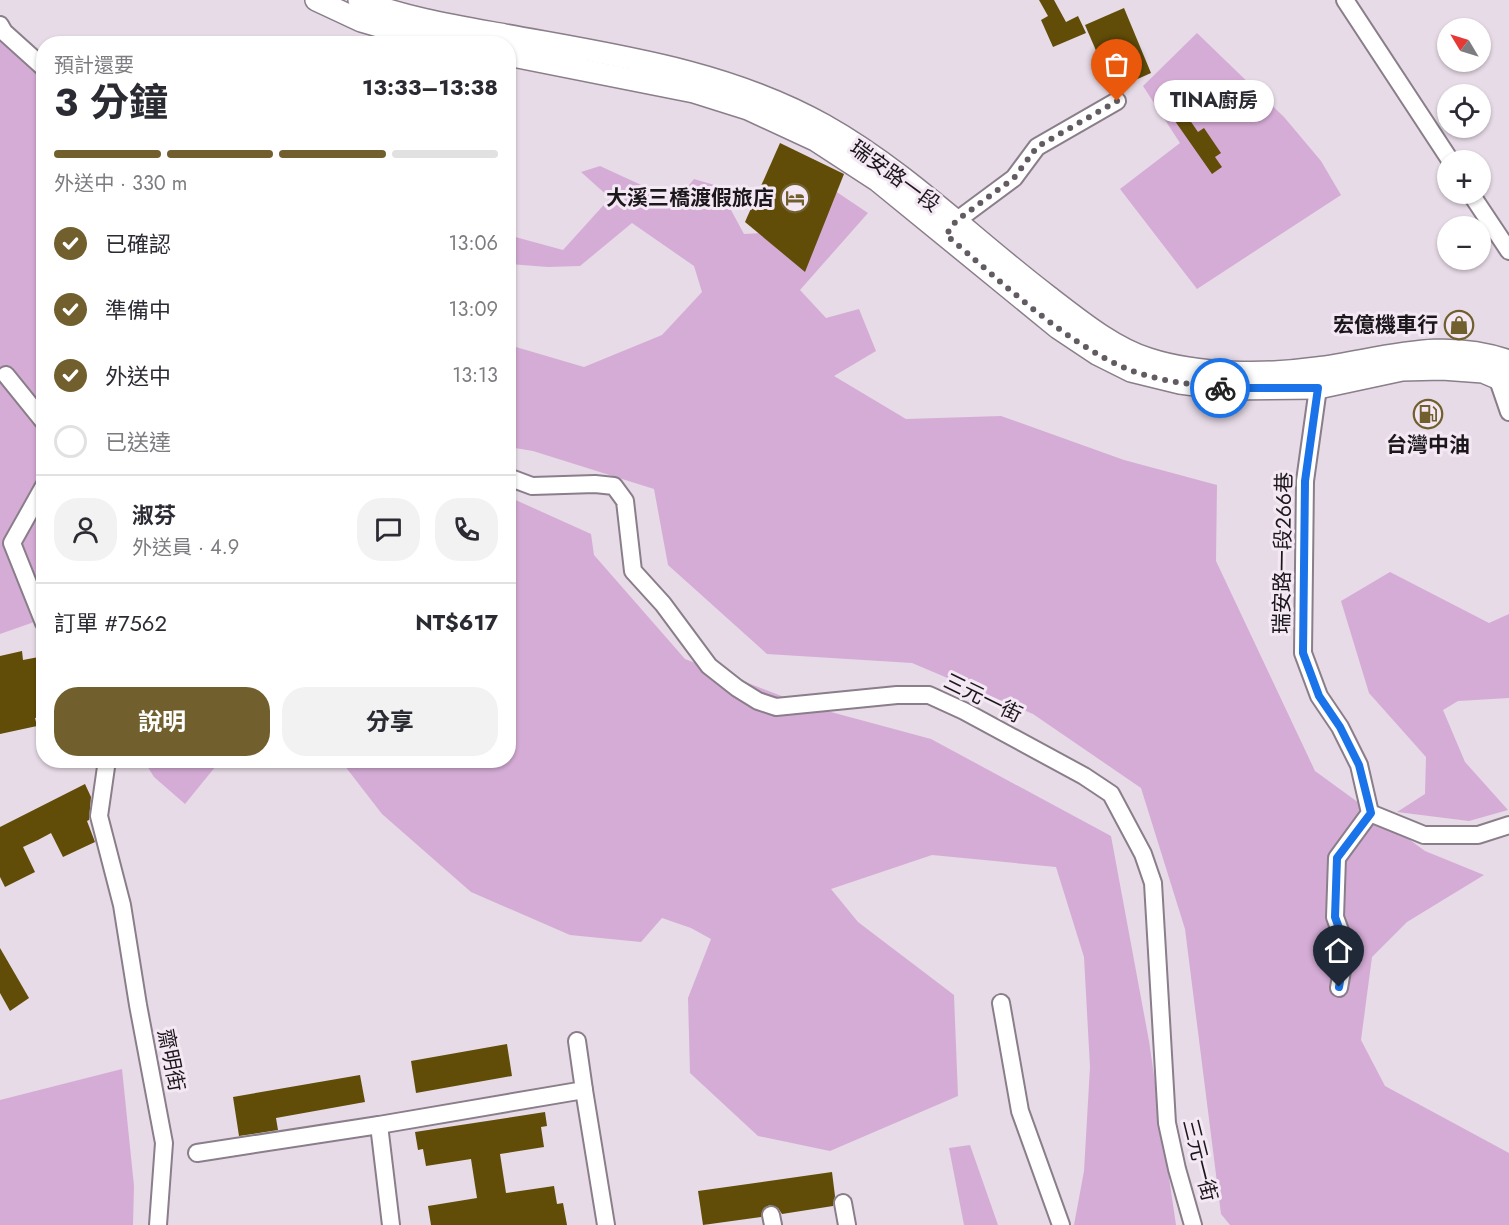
<!DOCTYPE html>
<html lang="zh-TW">
<head>
<meta charset="utf-8">
<style>
	:root { --surface:#fff; --page:#f2f2f3; --text:#2b2b33; --muted:#7c7c81; --line:#e1e1e2; --accent:#71602e }
	body { margin:0; font-family:Jost,"Noto Sans TC",sans-serif; background:var(--page); color:var(--text); height:100vh; display:flex; flex-direction:column; font-size:22px; white-space:nowrap }
	* { box-sizing:border-box; margin:0 }
	p { font-size:20px; color:var(--muted) }
	.icon { flex:none; width:33px; height:33px; fill:none; stroke:currentColor; stroke-width:2; stroke-linecap:round; stroke-linejoin:round }
	.map { position:relative; flex:1; overflow:hidden }
	.panel { position:absolute; left:36px; top:36px; width:480px; height:732px; display:flex; flex-direction:column; background:var(--surface); border-radius:24px; box-shadow:0 2px 4px #0004 }
	.panel>* { flex:none }
	.needle { width:39px; rotate:308deg }
	.tools { position:absolute; left:1437px; top:18px; display:grid; gap:12px }
	.tools a { display:grid; place-items:center; width:54px; height:54px; border-radius:50%; background:var(--surface); box-shadow:0 2px 4px #0004; font-size:30px }
	.pin { position:absolute; display:grid; place-items:center; width:51px; height:51px; color:#fff; margin:-62px -26px; border-radius:50% 50% 50% 0; rotate:-45deg; box-shadow:0 0 6px #0007 }
	.pin .icon { rotate:45deg }
	.courier { position:absolute; display:grid; place-items:center; width:60px; height:60px; margin:-30px; border:4px solid #1a73e8; border-radius:50%; background:#fff; color:#222; box-shadow:0 2px 8px #0007 }
	.bubble { position:absolute; height:42px; border-radius:21px; background:var(--surface); box-shadow:0 2px 4px #0004; font-size:20px; font-weight:700; line-height:42px; text-align:center }
	.overview em { font-style:normal; font-weight:700 }
	.overview div { display:flex; flex-direction:column-reverse }
	.overview { display:flex; align-items:center; justify-content:space-between; height:102px; padding:0 18px }
	h1 { font-size:39px; font-weight:700; line-height:45px }
	.bar { display:grid; grid-template-columns:repeat(4,1fr); gap:9px 6px; align-content:center; height:72px; padding:0 18px }
	.bar i { height:8px; border-radius:4px; background:var(--line) }
	.bar .selected { background:var(--accent) }
	.bar p { grid-column:span 4 }
	.line { display:flex; align-items:center; gap:15px; padding:0 18px; border-top:2px solid var(--line) }
	.line div { flex:1 }
	.round { display:grid; place-items:center; flex:none; width:63px; height:63px; border-radius:24px; background:var(--page) }
	ol { padding:0 18px; list-style:none }
	li { display:flex; align-items:center; gap:18px; height:66px }
	li p { margin-inline-start:auto }
	li .icon { padding:6px; border-radius:50%; background:var(--accent); color:#fff; stroke-width:4 }
	li:last-child { color:var(--muted) }
	li i { width:33px; height:33px; border:3px solid var(--line); border-radius:50% }
	.cta { display:flex; gap:12px; margin-top:auto; padding:12px 18px }
	.cta a { flex:1; height:69px; border-radius:24px; background:var(--accent); color:#fff; font-size:24px; font-weight:700; line-height:69px; text-align:center }
	.cta a+a { background:var(--page); color:var(--text) }
	.map>svg:first-child { display:block }
</style>
</head>
<body>
<div class="map">
<svg width="1509" height="1225" viewBox="0 0 1509 1225">
	<rect width="100%" height="100%" fill="#e7dbe7"/>
	<g fill="#d5acd6">
		<path d="M 0,33 L 44,73 L 43,627 L 37,621 L 0,634 Z"/>
		<path d="M 1197,33 L 1284,117 L 1321,161 L 1341,195 L 1197,289 L 1120,189 L 1180,143 L 1143,86 Z"/>
		<path d="M 600,166 L 676,201 L 694,179 L 718,186 L 744,234 L 763,233 L 798,166 L 868,213 L 800,290 L 826,318 L 859,309 L 876,351 L 834,376 L 906,419 L 1001,416 L 1124,460 L 1217,485 L 1216,561 L 1315,771 L 1425,851 L 1484,875 L 1407,922 L 1372,957 L 1361,1040 L 1385,1086 L 1509,1153 L 1509,1225 L 1230,1225 L 1221,1214 L 1185,929 L 1141,788 L 1033,714 L 912,663 L 767,654 L 668,565 L 654,489 L 533,451 L 509,447 L 509,345 L 584,367 L 662,335 L 702,292 L 694,266 L 632,223 L 580,266 L 548,267 L 509,264 L 508,235 L 563,250 L 610,198 L 581,172 Z"/>
		<path d="M 509,497 L 591,534 L 594,555 L 685,659 L 805,705 L 931,739 L 1111,836 L 1149,1041 L 1176,1225 L 1074,1225 L 1084,1171 L 1090,1067 L 1084,957 L 1056,867 L 932,855 L 831,889 L 858,922 L 954,995 L 958,1096 L 830,1151 L 758,1136 L 690,1073 L 688,998 L 711,939 L 691,928 L 662,918 L 641,942 L 570,935 L 471,892 L 382,814 L 341,761 L 508,760 Z"/>
		<path d="M 1390,572 L 1489,623 L 1509,614 L 1509,698 L 1458,701 L 1443,710 L 1465,762 L 1508,810 L 1469,821 L 1397,812 L 1425,794 L 1426,757 L 1369,693 L 1341,601 Z"/>
		<path d="M 144,761 L 220,761 L 185,804 L 154,777 Z"/>
		<path d="M 122,1069 L 134,1186 L 133,1225 L 0,1225 L 0,1100 Z"/>
		<path d="M 970,1145 L 998,1225 L 964,1225 L 949,1148 Z"/>
	</g>
	<g fill="#614d08">
		<path d="M 1039,0 L 1054,0 L 1066,22 L 1078,16 L 1086,33 L 1053,47 L 1041,20 L 1048,16 Z"/>
		<path d="M 1124,8 L 1151,73 L 1113,90 L 1085,25 Z"/>
		<path d="M 1172,94 L 1198,132 L 1204,128 L 1221,153 L 1215,157 L 1222,167 L 1212,174 L 1161,101 Z"/>
		<path d="M 780,143 L 844,174 L 805,272 L 745,222 Z"/>
		<path d="M 22,651 L 23,660 L 44,656 L 44,716 L 35,718 L 37,726 L 0,734 L 0,656 Z"/>
		<path d="M 85,784 L 91,797 L 89,820 L 87,821 L 95,842 L 63,857 L 51,833 L 38,840 L 23,847 L 35,872 L 5,887 L 0,877 L 0,827 Z"/>
		<path d="M 0,948 L 29,998 L 10,1011 L 0,993 Z"/>
		<path d="M 507,1044 L 512,1076 L 416,1093 L 411,1061 Z"/>
		<path d="M 360,1075 L 365,1102 L 276,1118 L 278,1130 L 239,1136 L 233,1097 Z"/>
		<path d="M 545,1112 L 547,1126 L 541,1127 L 544,1147 L 500,1154 L 506,1193 L 554,1186 L 557,1204 L 563,1203 L 567,1225 L 431,1225 L 428,1206 L 477,1198 L 471,1159 L 426,1166 L 423,1149 L 418,1150 L 415,1132 Z"/>
		<path d="M 832,1172 L 835,1196 L 833,1206 L 782,1214 L 778,1208 L 770,1205 L 764,1208 L 761,1217 L 703,1225 L 698,1191 Z"/>
	</g>
	<g fill="none" stroke-linecap="round" stroke-linejoin="round">
		<g stroke="#897e89" stroke-width="20">
			<g id="minor">
				<path d="M 1345,0 L 1450,160"/>
				<path d="M 0,25 L 4,32 L 44,68"/>
				<path d="M 1471,194 L 1509,251"/>
				<path d="M 950,230 L 956,221 L 1014,178 L 1037,147 L 1117,101"/>
				<path d="M 1504,371 L 1498,380 L 1509,412"/>
				<path d="M 6,375 L 44,422"/>
				<path d="M 1318,388 L 1305,481 L 1303,653 L 1319,696 L 1340,727 L 1359,765 L 1370,813 L 1337,858 L 1335,917 L 1346,947 L 1339,988"/>
				<path d="M 508,477 L 532,486 L 595,484 L 614,486 L 625,501 L 633,571 L 663,604 L 709,666 L 737,688 L 758,701 L 776,707 L 897,695 L 929,695 L 964,711 L 1084,776 L 1111,794 L 1143,854 L 1153,883 L 1167,1123 L 1177,1169 L 1193,1225"/>
				<path d="M 44,486 L 12,543 L 44,623"/>
				<path d="M 107,760 L 99,816 L 122,905 L 138,1005 L 164,1143 L 158,1225"/>
				<path d="M 1370,813 L 1424,835 L 1478,835 L 1509,825"/>
				<path d="M 1001,1003 L 1020,1111 L 1061,1225"/>
				<path d="M 584,1090 L 606,1225"/>
				<path d="M 197,1153 L 379,1125"/>
				<path d="M 843,1203 L 847,1225"/>
				<path d="M 771,1215 L 773,1225"/>
				<path d="M 391,1225 L 379,1125 L 584,1090 L 577,1041"/>
			</g>
		</g>
		<g stroke="#897e89" stroke-width="24">
			<g id="major">
				<path d="M 316,0 L 361,21 L 413,36 L 449,44"/>
				<path d="M 359,0 C 405,18 455,26 505,35 C 613,55 726,70 824,125 C 906,171 973,239 1048,296 C 1078,319 1113,348 1149,359 C 1198,375 1267,375 1317,368 C 1384,359 1441,337 1509,361"/>
				<path d="M 508,55 L 694,92 L 748,109 L 815,140 L 878,181 L 1058,328 L 1097,354 L 1131,371 L 1180,383 L 1226,389 L 1318,388 L 1402,370 L 1442,369 L 1483,372 L 1509,383"/>
			</g>
		</g>
		<use href="#minor" stroke="#fff" stroke-width="16"/>
		<use href="#major" stroke="#fff" stroke-width="21"/>
	</g>
	<g fill="none" stroke-linecap="round" stroke-linejoin="round">
		<path stroke="#625c62" stroke-width="6" stroke-dasharray="0 10.8" d="M 1117,101 L 1037,147 L 1014,178 L 956,221 L 946,235 C 1000,280 1065,344 1130,370 C 1158,381 1190,384 1220,388"/>
		<path stroke="#1a73e8" stroke-width="8" d="M 1220,388 L 1318,388 L 1305,481 L 1303,653 L 1319,696 L 1340,727 L 1359,765 L 1371,813 L 1337,858 L 1335,917 L 1346,947 L 1339,987"/>
	</g>
	<defs>
		<g id="hotel-ring" transform="scale(1.5)"><circle r="9.5" fill="#f4e8f5" stroke="#71602e" stroke-width="1.5"/><path d="M-6-4.5h1.5V1H6V5H4.5V3h-9V5H-6ZM-4 0a1.8 1.8 0 1 1 3.6 0ZM.5 0V-2.5h3Q6-2.5 6 0Z" fill="#71602e"/></g>
		<g id="shop-ring" transform="scale(1.5)"><circle r="9.5" fill="#f4e8f5" stroke="#71602e" stroke-width="1.5"/><path d="M-5-2.5h2.3a2.7 3.5 0 0 1 5.4 0H5L5.5 6h-11ZM-1.5-2.5h3a1.5 2.3 0 0 0-3 0Z" fill="#71602e"/></g>
		<g id="fuel-ring" transform="scale(1.5)"><circle r="9.5" fill="#f4e8f5" stroke="#71602e" stroke-width="1.5"/><path d="M-5.5-6h7V0h2V4h1.3V-2.5L3-4.5l.8-.8L6-3V5H2.5V1h-1V6h-7ZM-4.2-4.7v3.2H.2V-4.7Z" fill="#71602e"/></g>
	</defs>
	<g fill-rule="evenodd">
		<use href="#hotel-ring" x="795" y="198"/>
		<use href="#shop-ring" x="1459" y="325"/>
		<use href="#fuel-ring" x="1428" y="414"/>
	</g>
	<g text-anchor="middle" stroke-width="6" stroke-linejoin="round" paint-order="stroke">
		<g font-size="21" fill="#1b171b" stroke="#f4e8f5">
			<text transform="translate(895 176) rotate(36)" y="7">瑞安路一段</text>
			<text transform="translate(1283 553) rotate(-89)" y="7">瑞安路一段266巷</text>
			<text transform="translate(983 698) rotate(26)" y="7">三元一街</text>
			<text transform="translate(171 1060) rotate(79)" y="7">齋明街</text>
			<text transform="translate(1200 1160) rotate(76)" y="7">三元一街</text>
		</g>
		<g font-size="21" font-weight="bold" fill="#1b171b" stroke="#f4e8f5" text-anchor="end">
			<text x="774" y="205">大溪三橋渡假旅店</text>
			<text x="1438" y="332">宏億機車行</text>
			<text x="1428" y="452" text-anchor="middle">台灣中油</text>
		</g>
	</g>
</svg>
<div class="tools">
<a><svg class="needle" viewBox="-14 -14 28 28"><path d="M0-13l5 13h-10z" fill="#e53935"/><path d="M0 13l5-13h-10z" fill="#7c7c81"/></svg></a>
<a><svg class="icon" aria-label="locate" viewBox="0 0 24 24"><circle cx="12" cy="12" r="6"/><path d="M12 2v4M12 18v4M2 12h4M18 12h4"/></svg></a>
<a>+</a>
<a>−</a>
</div>
<div class="pin" style="left:1117px;top:101px;background:#ea580c"><svg class="icon" aria-label="bag" viewBox="0 0 24 24"><path d="M5 8h14l-1 12H6zM9 8a3 3 0 0 1 6 0"/></svg></div>
<div class="pin" style="left:1339px;top:987px;background:#1f2937"><svg class="icon" aria-label="home" viewBox="0 0 24 24"><path d="M3 11l9-7 9 7M6 9v11h12V9"/></svg></div>
<div class="courier" style="left:1220px;top:388px"><svg class="icon" aria-label="bike" viewBox="0 0 24 24"><circle cx="6" cy="16" r="4"/><circle cx="18" cy="16" r="4"/><path d="M6 16l4-8h5l3 8M10 8l3 8H6M13 5h3"/></svg></div>
<div class="bubble" style="left:1154px;top:80px;width:120px">TINA廚房</div>
<section class="panel">
<div class="overview"><div><h1>3 分鐘</h1><p>預計還要</p></div><em>13:33–13:38</em></div>
<div class="bar"><i class="selected"></i><i class="selected"></i><i class="selected"></i><i></i><p>外送中 · 330 m</p></div>
<ol>
<li><svg class="icon" aria-label="check" viewBox="0 0 24 24"><path d="M5 12l5 5 9-10"/></svg>已確認<p>13:06</p></li>
<li><svg class="icon" aria-label="check" viewBox="0 0 24 24"><path d="M5 12l5 5 9-10"/></svg>準備中<p>13:09</p></li>
<li><svg class="icon" aria-label="check" viewBox="0 0 24 24"><path d="M5 12l5 5 9-10"/></svg>外送中<p>13:13</p></li>
<li><i></i>已送達</li>
</ol>
<div class="line" style="height:108px"><a class="round"><svg class="icon" aria-label="person" viewBox="0 0 24 24"><circle cx="12" cy="8" r="4"/><path d="M4 21q1-7 8-7t8 7"/></svg></a><div><b>淑芬</b><p>外送員 · 4.9</p></div><a class="round"><svg class="icon" aria-label="chat" viewBox="0 0 24 24"><path d="M4 5h16v11H9l-5 4z"/></svg></a><a class="round"><svg class="icon" aria-label="phone" viewBox="0 0 24 24"><path d="M5 4h4l2 5-3 2q2 4 5 5l2-3 5 2v4C11 20 4 13 5 4z"/></svg></a></div>
<div class="line" style="height:78px"><div>訂單 #7562</div><b>NT$617</b></div>
<div class="cta"><a>說明</a><a>分享</a></div>
</section>
</div>
</body>
</html>
